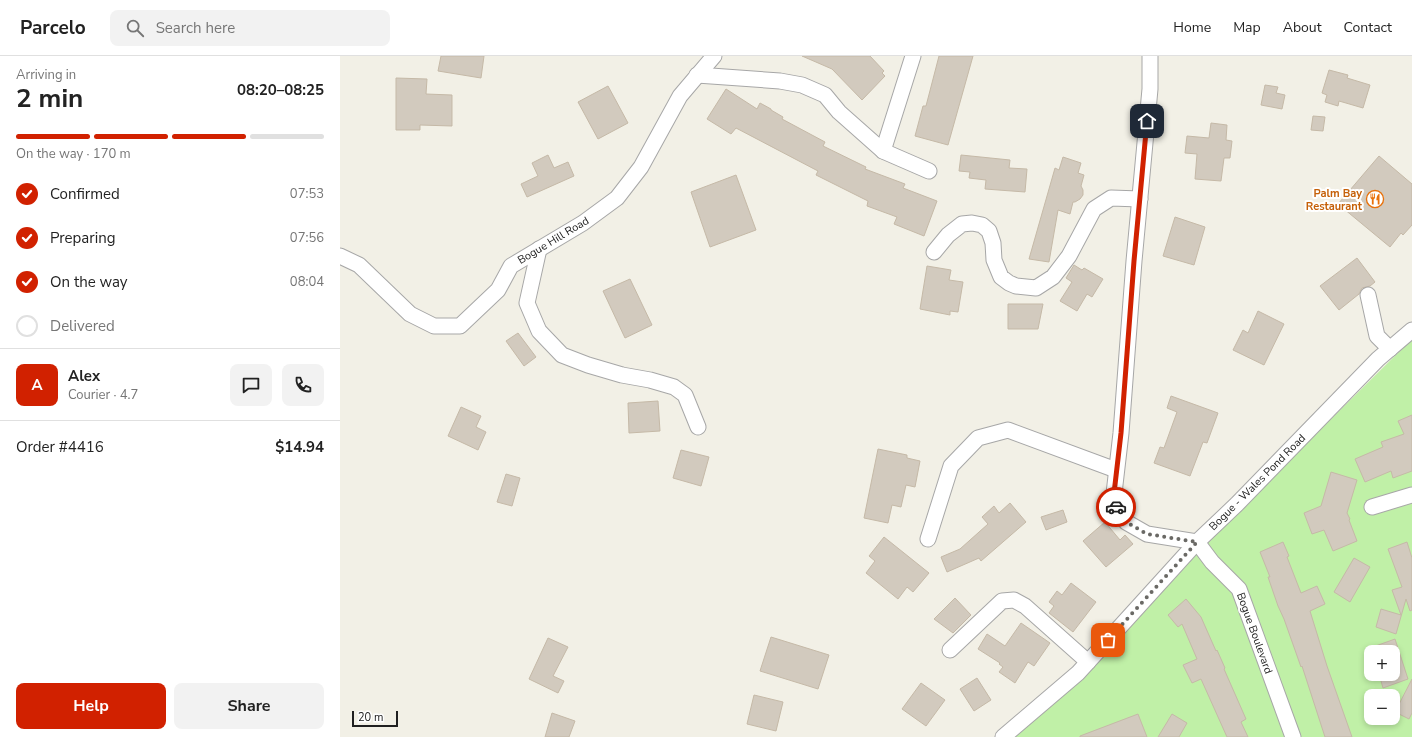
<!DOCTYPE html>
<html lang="en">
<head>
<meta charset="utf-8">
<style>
	:root { --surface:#fff; --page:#f2f2f2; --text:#222; --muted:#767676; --line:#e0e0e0; --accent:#d12100 }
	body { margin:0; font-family:"Nunito Sans",sans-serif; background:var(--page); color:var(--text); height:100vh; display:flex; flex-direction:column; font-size:15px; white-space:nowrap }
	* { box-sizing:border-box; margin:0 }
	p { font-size:13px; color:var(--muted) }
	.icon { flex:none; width:22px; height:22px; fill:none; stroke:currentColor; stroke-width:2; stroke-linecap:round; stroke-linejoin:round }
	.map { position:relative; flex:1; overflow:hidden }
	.sheet { display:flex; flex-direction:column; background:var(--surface); width:340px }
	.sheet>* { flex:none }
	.buttons { position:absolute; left:1024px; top:589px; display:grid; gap:8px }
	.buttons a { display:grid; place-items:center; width:36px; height:36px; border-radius:8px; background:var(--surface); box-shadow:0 2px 6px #0003; font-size:20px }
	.scale { position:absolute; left:12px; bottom:10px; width:46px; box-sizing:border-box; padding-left:4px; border:2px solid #202020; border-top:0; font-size:11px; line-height:14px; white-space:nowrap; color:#202020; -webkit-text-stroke:3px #fff; paint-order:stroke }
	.pin { position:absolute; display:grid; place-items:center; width:34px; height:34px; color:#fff; margin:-17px; border-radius:8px; box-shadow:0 2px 6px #0006 }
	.courier { position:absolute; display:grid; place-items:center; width:40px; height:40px; margin:-20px; border:3px solid #d12100; border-radius:50%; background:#fff; color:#222; box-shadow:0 1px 5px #0007 }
	.head em { font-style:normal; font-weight:700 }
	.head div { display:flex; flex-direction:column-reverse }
	.head { display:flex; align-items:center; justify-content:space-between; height:68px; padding:0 16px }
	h1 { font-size:26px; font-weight:700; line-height:30px }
	.bar { display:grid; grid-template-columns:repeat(4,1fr); gap:6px 4px; align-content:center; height:48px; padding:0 16px }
	.bar i { height:5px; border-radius:3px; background:var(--line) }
	.bar .on { background:var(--accent) }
	.bar p { grid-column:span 4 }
	.line { display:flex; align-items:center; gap:10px; padding:0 16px; border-top:1px solid var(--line) }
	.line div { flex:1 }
	.round { display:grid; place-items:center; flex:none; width:42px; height:42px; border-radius:8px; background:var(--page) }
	ol { padding:0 16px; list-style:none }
	li { display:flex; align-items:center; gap:12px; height:44px }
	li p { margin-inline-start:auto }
	li .icon { padding:4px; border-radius:50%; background:var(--accent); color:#fff; stroke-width:4 }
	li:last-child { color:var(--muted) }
	li i { width:22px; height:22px; border:2px solid var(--line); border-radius:50% }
	.button { display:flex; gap:8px; margin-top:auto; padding:8px 16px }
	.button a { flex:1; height:46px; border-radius:8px; background:var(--accent); color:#fff; font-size:16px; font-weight:700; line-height:46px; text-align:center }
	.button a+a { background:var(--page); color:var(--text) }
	header { display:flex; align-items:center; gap:24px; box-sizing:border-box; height:56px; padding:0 20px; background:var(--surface); border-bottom:1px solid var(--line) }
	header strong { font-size:19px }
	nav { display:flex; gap:22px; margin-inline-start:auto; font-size:14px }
	.search { width:280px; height:36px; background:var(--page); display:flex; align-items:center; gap:10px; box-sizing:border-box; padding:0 14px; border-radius:8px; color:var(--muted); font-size:15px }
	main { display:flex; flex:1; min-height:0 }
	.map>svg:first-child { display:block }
</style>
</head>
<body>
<header>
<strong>Parcelo</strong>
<div class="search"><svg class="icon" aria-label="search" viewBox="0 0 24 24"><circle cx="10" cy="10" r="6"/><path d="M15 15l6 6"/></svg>Search here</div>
<nav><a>Home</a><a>Map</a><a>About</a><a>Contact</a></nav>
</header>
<main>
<section class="sheet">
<div class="head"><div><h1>2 min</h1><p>Arriving in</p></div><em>08:20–08:25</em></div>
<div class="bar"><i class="on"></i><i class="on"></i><i class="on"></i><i></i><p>On the way · 170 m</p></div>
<ol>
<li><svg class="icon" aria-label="check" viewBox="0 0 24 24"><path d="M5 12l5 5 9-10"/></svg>Confirmed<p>07:53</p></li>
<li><svg class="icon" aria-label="check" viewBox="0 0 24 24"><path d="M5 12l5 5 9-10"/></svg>Preparing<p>07:56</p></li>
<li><svg class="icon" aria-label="check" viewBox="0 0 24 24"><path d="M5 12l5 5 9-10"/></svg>On the way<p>08:04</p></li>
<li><i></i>Delivered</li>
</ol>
<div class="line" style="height:72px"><b class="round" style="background:var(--accent);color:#fff">A</b><div><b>Alex</b><p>Courier · 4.7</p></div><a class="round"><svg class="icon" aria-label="chat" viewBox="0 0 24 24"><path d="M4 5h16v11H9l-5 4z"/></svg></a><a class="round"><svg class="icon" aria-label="phone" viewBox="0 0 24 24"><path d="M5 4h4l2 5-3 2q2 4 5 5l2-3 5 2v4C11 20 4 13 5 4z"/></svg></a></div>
<div class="line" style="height:52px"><div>Order #4416</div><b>$14.94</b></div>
<div class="button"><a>Help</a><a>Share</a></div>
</section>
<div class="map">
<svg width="1072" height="681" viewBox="0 0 1072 681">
	<rect width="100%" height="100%" fill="#f2f0e6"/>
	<path fill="#c0f0a7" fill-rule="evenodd" d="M 1072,283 L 1072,681 L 670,681 ZM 1031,596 L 1053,596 L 1053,618 L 1031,618 ZM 1031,640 L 1053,640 L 1053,662 L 1031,662 Z"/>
	<g fill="#d2cabe" stroke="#c5b9a7">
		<path d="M 101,0 L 144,0 L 141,22 L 98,15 Z"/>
		<path d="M 462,0 L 530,0 L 544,15 L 542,17 L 545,20 L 522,44 L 492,13 Z"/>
		<path d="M 599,0 L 633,0 L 608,89 L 575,80 L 583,50 L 586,50 Z"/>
		<path d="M 989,14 L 1008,19 L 1007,22 L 1030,29 L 1023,52 L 999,45 L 998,50 L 985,46 L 987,39 L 982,37 Z"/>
		<path d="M 56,22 L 87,23 L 86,38 L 112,39 L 112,70 L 80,69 L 80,74 L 56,74 Z"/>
		<path d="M 925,29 L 938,31 L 936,37 L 945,39 L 942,53 L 921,49 Z"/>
		<path d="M 268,30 L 288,67 L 258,83 L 238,46 Z"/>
		<path d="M 386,33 L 417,53 L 420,47 L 431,53 L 431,54 L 443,61 L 442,63 L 485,86 L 483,90 L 526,111 L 525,113 L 565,128 L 563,132 L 597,145 L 584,180 L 554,168 L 557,161 L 527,150 L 528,145 L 476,119 L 478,115 L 396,72 L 391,78 L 367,63 Z"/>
		<path d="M 973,60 L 985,61 L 983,75 L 971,74 Z"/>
		<path d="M 871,67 L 887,69 L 886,84 L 892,85 L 890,102 L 884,102 L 881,125 L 855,123 L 857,98 L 845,97 L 847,80 L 869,82 Z"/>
		<path d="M 208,99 L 214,112 L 228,106 L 234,120 L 187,141 L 181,128 L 198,120 L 192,107 Z"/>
		<path d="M 621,99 L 670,104 L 669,112 L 687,113 L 685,136 L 645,133 L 646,124 L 629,122 L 630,116 L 619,115 Z"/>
		<path d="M 1039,100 L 1072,128 L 1072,169 L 1063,179 L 1061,177 L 1050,191 L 998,148 Z"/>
		<path d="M 723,101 L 741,107 L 738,117 L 744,119 L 741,130 L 743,134 L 743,139 L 740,143 L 735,146 L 733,146 L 730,158 L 718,154 L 709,206 L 689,203 L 715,112 L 719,114 Z"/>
		<path d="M 396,119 L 416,174 L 370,191 L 351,136 Z"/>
		<path d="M 835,161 L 865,171 L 854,209 L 823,200 Z"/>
		<path d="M 1017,202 L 1035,226 L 1030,230 L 1022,232 L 1019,238 L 999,254 L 980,230 Z"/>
		<path d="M 734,209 L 742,214 L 744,212 L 763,223 L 752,241 L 747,238 L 737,255 L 720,245 L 732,226 L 726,222 Z"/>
		<path d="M 587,210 L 611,214 L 609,224 L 623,226 L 618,256 L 610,255 L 610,259 L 580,253 Z"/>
		<path d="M 290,223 L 312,269 L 285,282 L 263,235 Z"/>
		<path d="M 668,248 L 703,248 L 698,273 L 668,273 Z"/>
		<path d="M 918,255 L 944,268 L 924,309 L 893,294 L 903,274 L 908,277 Z"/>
		<path d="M 178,277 L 196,301 L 184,310 L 166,285 Z"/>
		<path d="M 831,340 L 878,357 L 867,387 L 863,386 L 850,420 L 814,407 L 820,391 L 824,392 L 837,356 L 827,352 Z"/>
		<path d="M 318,345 L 320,375 L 289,377 L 288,347 Z"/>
		<path d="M 121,351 L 141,360 L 136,371 L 146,376 L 138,394 L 108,380 Z"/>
		<path d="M 1072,359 L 1072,415 L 1053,422 L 1051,415 L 1025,426 L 1015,403 L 1043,391 L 1041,386 L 1064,378 L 1058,365 Z"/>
		<path d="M 538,393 L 567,399 L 567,402 L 580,405 L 575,431 L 566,429 L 561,451 L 552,449 L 548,467 L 524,462 Z"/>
		<path d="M 341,394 L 369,401 L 361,430 L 333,422 Z"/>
		<path d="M 991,416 L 1017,424 L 1007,457 L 1010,463 L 1009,464 L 1017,485 L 993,495 L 984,474 L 972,478 L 964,457 L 981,450 Z"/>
		<path d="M 166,418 L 180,422 L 172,450 L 157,446 Z"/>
		<path d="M 670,447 L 686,466 L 641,505 L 639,502 L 607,516 L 601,501 L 620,493 L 648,468 L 642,461 L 654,450 L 659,457 Z"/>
		<path d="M 723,454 L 727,466 L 706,474 L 701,461 Z"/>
		<path d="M 765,466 L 780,484 L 785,479 L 793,488 L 766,511 L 743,485 Z"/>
		<path d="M 544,481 L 589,517 L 573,536 L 567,531 L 558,543 L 526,517 L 535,505 L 529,500 Z"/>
		<path d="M 943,486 L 949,500 L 947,501 L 961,537 L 977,530 L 985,548 L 970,555 L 987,610 L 1012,681 L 985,681 L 962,610 L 961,611 L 944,563 L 938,550 L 928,521 L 930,521 L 920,496 Z"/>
		<path d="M 1067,486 L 1072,502 L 1072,554 L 1070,555 L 1066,543 L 1056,578 L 1036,571 L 1041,553 L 1061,559 L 1052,534 L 1062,531 L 1048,493 Z"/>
		<path d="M 1014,502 L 1030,511 L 1010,546 L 994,536 Z"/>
		<path d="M 731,527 L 756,546 L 733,576 L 709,557 L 714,550 L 709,546 L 717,535 L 722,539 Z"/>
		<path d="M 615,542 L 631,559 L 613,577 L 594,563 Z"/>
		<path d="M 846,543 L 861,561 L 876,595 L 877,594 L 885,612 L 884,613 L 906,663 L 901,666 L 908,681 L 887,681 L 861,623 L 852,627 L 843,609 L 857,603 L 842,568 L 838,571 L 828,559 Z"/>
		<path d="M 681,567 L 710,587 L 694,610 L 688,606 L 675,627 L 659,616 L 663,611 L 659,608 L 660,607 L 638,593 L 647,578 L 665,590 Z"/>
		<path d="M 431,581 L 489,599 L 478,633 L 420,615 Z"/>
		<path d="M 208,582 L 228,591 L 213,620 L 224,625 L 218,637 L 189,623 Z"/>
		<path d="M 1055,583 L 1068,623 L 1043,632 L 1039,618 L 1053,618 L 1053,596 L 1031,596 L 1030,592 Z"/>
		<path d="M 637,622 L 651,644 L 634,655 L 620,633 Z"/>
		<path d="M 1072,623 L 1072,657 L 1069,663 L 1055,656 Z"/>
		<path d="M 581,627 L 605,644 L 586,670 L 562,653 Z"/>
		<path d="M 414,639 L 443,646 L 436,675 L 407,668 Z"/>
		<path d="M 212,657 L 235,665 L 229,681 L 205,681 Z"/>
		<path d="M 798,658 L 807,681 L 740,681 L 740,680 Z"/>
		<path d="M 832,658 L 847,667 L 839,681 L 818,681 Z"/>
	</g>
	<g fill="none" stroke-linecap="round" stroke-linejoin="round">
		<g stroke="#a7a7a7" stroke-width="17">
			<g id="minor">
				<path d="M 810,0 L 810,33 L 794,205 L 781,377 L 773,446 L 786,466 L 807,478 L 857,486"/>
				<path d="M 357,19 L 440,25 L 462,29 L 485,39 L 499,56 L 543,95 L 589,115"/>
				<path d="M 543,95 L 573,0"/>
				<path d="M 199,193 L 187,247 L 199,275 L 222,299 L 248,309 L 282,319 L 310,324 L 334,331 L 345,339 L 358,371"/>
				<path d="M 594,196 L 608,179 L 622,168 L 632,167 L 642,169 L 649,175 L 653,187 L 654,204 L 661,221 L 669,227 L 676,230 L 696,232 L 713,221 L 729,200 L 754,153 L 771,142 L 800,143"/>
				<path d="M 0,200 L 19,209 L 70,258 L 94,270 L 120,270 L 158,234 L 171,210 L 243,167 L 277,142 L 301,111 L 340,40 L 374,0"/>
				<path d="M 1028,239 L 1037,280 L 1050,293"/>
				<path d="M 1032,451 L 1072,439"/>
				<path d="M 588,483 L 611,410 L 638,382 L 668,374 L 776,414"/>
				<path d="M 857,486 L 872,506 L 899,533 L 953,681"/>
				<path d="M 610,594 L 662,545 L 674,544 L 685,550 L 748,606"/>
				<path d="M 663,681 L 738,617 L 857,486 L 897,448 L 1038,303 L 1072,274"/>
			</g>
		</g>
		<use href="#minor" stroke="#fff" stroke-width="15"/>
	</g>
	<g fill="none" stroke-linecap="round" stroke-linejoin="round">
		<path stroke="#6a6965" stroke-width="4" stroke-dasharray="0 7.2" d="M 768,584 L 857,486 L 807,478 L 786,466 L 776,451"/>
		<path stroke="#d12100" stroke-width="5" d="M 776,451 L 773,446 L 781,377 L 794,205 L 807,65"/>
	</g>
	<defs>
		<g id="restaurant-ring" transform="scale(0.9)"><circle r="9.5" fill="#fff" stroke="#e8710a" stroke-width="1.5"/><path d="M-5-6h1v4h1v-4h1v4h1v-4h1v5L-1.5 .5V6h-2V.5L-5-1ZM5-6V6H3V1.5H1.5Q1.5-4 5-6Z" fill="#e8710a"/></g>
	</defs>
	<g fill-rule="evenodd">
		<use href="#restaurant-ring" x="1035" y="143"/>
	</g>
	<g text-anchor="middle" stroke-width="4" stroke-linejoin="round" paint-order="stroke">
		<g font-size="11" font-weight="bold" fill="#c56008" stroke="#fff" text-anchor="end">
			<text x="1022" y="141">Palm Bay<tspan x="1022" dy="13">Restaurant</tspan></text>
		</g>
		<g font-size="11" fill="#202020" stroke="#fff">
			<text transform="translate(213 184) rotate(-31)" y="4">Bogue Hill Road</text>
			<text transform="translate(917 426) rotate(-45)" y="4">Bogue - Wales Pond Road</text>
			<text transform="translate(915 577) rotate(70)" y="4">Bogue Boulevard</text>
		</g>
	</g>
</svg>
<div class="buttons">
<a>+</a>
<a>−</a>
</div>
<div class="scale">20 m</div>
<div class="pin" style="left:768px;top:584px;background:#ea580c"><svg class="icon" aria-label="bag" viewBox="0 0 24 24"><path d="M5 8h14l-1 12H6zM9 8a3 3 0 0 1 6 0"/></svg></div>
<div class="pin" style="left:807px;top:65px;background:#1f2937"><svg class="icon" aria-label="home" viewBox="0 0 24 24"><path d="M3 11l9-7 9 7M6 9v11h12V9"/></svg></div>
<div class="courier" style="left:776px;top:451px"><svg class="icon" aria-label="car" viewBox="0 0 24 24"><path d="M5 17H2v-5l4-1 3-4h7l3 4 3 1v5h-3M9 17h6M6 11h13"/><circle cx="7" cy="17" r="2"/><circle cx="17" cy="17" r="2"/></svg></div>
</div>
</main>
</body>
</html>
